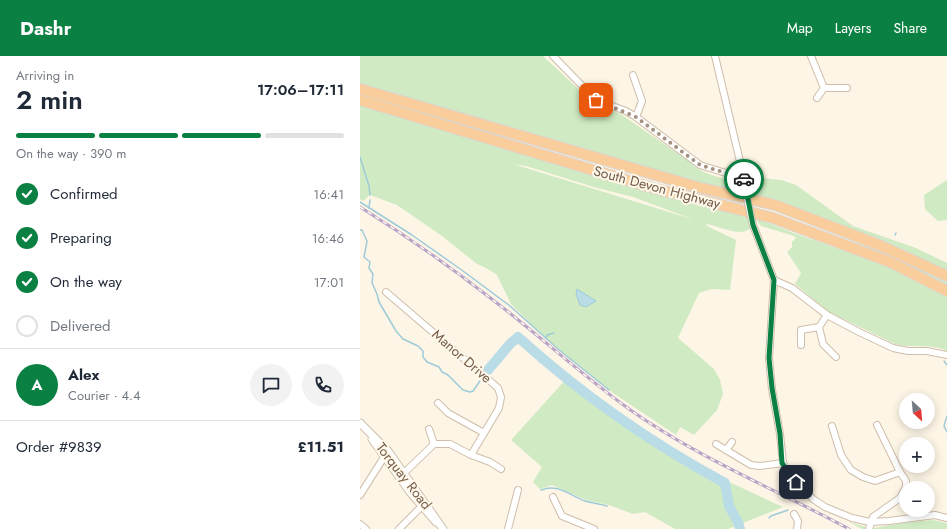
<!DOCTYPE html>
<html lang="en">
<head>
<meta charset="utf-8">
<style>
	:root { --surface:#fff; --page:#f2f2f3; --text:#1f2937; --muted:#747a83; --line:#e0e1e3; --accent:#0b8043 }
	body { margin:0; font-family:Jost,sans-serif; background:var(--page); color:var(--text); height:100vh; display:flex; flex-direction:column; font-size:15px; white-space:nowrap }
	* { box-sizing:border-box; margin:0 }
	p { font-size:13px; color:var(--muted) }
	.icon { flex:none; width:22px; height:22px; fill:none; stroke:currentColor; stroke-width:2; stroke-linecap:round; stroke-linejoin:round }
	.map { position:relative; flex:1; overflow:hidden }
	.side { display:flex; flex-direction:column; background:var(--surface); width:360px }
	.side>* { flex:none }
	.needle { width:26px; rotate:154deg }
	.tools { position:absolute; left:539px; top:337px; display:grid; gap:8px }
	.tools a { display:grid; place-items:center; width:36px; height:36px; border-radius:50%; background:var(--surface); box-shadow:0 2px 10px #0003; font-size:20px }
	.pin { position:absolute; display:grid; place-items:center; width:34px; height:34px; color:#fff; margin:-17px; border-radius:8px; box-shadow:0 2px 6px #0006 }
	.courier { position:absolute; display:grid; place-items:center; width:40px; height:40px; margin:-20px; border:3px solid #0b8043; border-radius:50%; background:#fff; color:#222; box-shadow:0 1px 5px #0007 }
	.headline em { font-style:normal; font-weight:600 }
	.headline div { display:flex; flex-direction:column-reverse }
	.headline { display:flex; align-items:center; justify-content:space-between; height:68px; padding:0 16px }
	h1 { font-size:26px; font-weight:600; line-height:30px }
	.bar { display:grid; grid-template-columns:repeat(4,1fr); gap:6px 4px; align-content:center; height:48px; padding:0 16px }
	.bar i { height:5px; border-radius:3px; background:var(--line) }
	.bar .selected { background:var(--accent) }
	.bar p { grid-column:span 4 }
	.line { display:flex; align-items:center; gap:10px; padding:0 16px; border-top:1px solid var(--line) }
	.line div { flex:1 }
	.round { display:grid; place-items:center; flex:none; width:42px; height:42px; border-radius:21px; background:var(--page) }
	ol { padding:0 16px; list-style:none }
	li { display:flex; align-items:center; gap:12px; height:44px }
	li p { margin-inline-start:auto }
	li .icon { padding:4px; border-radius:50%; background:var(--accent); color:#fff; stroke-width:4 }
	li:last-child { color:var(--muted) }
	li i { width:22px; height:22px; border:2px solid var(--line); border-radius:50% }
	header { display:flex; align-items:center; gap:24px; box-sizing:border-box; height:56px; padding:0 20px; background:var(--accent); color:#fff }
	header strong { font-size:19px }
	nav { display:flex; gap:22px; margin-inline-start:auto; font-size:14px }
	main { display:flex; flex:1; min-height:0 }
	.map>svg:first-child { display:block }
</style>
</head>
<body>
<header>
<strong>Dashr</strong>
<nav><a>Map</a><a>Layers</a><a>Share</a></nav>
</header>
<main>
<section class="side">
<div class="headline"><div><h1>2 min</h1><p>Arriving in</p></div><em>17:06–17:11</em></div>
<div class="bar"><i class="selected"></i><i class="selected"></i><i class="selected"></i><i></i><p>On the way · 390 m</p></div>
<ol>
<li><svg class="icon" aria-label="check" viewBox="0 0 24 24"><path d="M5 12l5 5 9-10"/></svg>Confirmed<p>16:41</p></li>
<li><svg class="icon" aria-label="check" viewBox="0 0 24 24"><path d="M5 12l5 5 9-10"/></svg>Preparing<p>16:46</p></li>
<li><svg class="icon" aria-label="check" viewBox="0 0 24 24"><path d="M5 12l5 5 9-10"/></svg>On the way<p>17:01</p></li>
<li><i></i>Delivered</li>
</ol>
<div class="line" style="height:72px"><b class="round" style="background:var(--accent);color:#fff">A</b><div><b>Alex</b><p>Courier · 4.4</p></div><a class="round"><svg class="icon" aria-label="chat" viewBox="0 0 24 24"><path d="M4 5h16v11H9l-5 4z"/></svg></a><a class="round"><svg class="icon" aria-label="phone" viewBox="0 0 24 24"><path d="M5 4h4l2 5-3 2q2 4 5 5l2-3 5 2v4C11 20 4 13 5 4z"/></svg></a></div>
<div class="line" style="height:52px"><div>Order #9839</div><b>£11.51</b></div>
</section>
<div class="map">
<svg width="587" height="473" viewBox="0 0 587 473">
	<rect width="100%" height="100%" fill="#fdf5e5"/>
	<g fill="#d0ebc3" fill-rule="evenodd">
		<path d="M 0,0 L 183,0 L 228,42 L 262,59 L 330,106 C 343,120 362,121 379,127 L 378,141 L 0,33 Z"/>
		<path d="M 0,48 L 354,153 L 384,157 L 391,168 L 390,173 C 377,181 360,170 346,168 L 347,170 L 376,184 L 370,234 L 352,233 L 339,237 L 318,282 L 354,313 L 360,324 L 363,338 L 357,354 L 334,379 L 320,371 L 316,379 L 253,337 L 208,302 L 171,268 L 151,248 L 137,219 L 128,213 L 117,208 L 82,180 L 37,149 L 10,139 L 3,145 L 0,143 ZM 153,108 L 166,110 L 237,132 L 273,141 L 335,164 Z"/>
		<path d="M 402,122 L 421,124 L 436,129 L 493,170 L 556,192 L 587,207 L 587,220 L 389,139 L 394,124 Z"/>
		<path d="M 587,124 L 587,164 L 578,165 L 565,153 L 564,139 Z"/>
		<path d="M 392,150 L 527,198 L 557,211 L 587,226 L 587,231 L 393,154 Z"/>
		<path d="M 394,161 L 431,176 L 530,211 L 587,238 L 587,295 C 572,287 551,293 535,288 L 469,256 L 435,228 L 441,217 L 427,196 L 432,191 L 432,186 L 436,182 L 434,180 L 401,170 Z"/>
		<path d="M 208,321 L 255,359 L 306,394 L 367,425 L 423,451 L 368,473 L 315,473 L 285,456 L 273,458 L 249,449 L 226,444 L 192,429 L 180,433 L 173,426 L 182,411 L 151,384 Z"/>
		<path d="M 573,464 L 587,467 L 587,473 L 502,473 L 489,466 L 506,471 L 514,472 L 542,467 Z"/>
	</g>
	<path fill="#b9dce7" stroke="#9fcbd9" d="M 217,233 L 236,245 L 226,251 L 220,249 L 216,238 Z"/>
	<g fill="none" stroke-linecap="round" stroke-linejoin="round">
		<g stroke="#9fcbd9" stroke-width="1.5">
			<path d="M 0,101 L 9,130 L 10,139"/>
			<path d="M 0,146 L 52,179 L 103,215 L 150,250 L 198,293 L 249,334"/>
			<path d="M 9,152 L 10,144"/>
			<path d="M 0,174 L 2,174 L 7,185 L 4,201 L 10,206 L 9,212 L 13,218 L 12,227 L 17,238 L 19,246 L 36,275 L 43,283 L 58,290 L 63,295 L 63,301 L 67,306 L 79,311 L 82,316 L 88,319 L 103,334 L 110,336 L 113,335 L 120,325"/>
			<path d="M 535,179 L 536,177"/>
			<path d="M 186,282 L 187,279 L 194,277"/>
			<path d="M 584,305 L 587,309"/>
			<path d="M 587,360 L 584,370 L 587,376"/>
			<path d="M 181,434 C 198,427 209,439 225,445 C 232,447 240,448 247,450"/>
			<path d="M 409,462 L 411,460 L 428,454"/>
		</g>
		<path stroke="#b9dce7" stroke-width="10" d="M 128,314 L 150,288 L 158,281 C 221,338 291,387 365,427 L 369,450 L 378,466 L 380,473"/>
		<g stroke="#cfbeab" stroke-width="8">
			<g id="minor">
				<path d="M 193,0 L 236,44 L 266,55 L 276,61 L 340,109 L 366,117 L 383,118"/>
				<path d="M 355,0 L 383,118 L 386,138"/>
				<path d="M 451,0 L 464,32"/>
				<path d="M 273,19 L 282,45 L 276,61"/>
				<path d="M 457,42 L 464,32 L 487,32"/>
				<path d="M 393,169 L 414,224 L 409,302 L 412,333 L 420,378 L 423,407 L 430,419 L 453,443 L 465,451 L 492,462 L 510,466 L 529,465 L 575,459 L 587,462"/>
				<path d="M 414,224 L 432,232 L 467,259 L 499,276 L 533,292 L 548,295 L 567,295 L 587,299"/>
				<path d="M 26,236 L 138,332 L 141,341 L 139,352 L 111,399 L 90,388 L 74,388 L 42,419"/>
				<path d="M 467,259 L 459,271 L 463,288 L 476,301"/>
				<path d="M 441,289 L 441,274 L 459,271"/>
				<path d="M 78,347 L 88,357 L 124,377"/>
				<path d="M 472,370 L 481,399 L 491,414 L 503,421 L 515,425 L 540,416"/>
				<path d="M 69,373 L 74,388"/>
				<path d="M 356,388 L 391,409 L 400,410 L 423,407"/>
				<path d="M 366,394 L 372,386"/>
				<path d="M 111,399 L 130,406 L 141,413"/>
				<path d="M 0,439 L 26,398"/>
				<path d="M 193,441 L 202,460 L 234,473"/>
				<path d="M 434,458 L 438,465 L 437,473"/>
				<path d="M 0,468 L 6,473"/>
				<path d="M 39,473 L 64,448"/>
				<path d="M 148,473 L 158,434"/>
				<path d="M 509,473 L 513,461 L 540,442 L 546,431 L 546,425 L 540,416 L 517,369"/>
			</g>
		</g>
		<g stroke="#cfbeab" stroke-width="9">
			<g id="tertiary">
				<path d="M 0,367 L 28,395 L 83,473"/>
				<path d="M 12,383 L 50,436 L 76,466"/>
			</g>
		</g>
		<g stroke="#dbd5d0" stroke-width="12">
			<g id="trunk">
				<path d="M 0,33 L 337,131 L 415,149 L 519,189 L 587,220"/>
				<path d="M 0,44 L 293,132 L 413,162 L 530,206 L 587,235"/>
			</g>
		</g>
		<use href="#minor" stroke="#fff" stroke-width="6"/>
		<use href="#tertiary" stroke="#fff" stroke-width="7"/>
		<use href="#trunk" stroke="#face9c" stroke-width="10"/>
		<g stroke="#b9a3c7" stroke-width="3">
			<path id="rail" d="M 0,151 C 45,179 88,209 129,241 C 177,277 220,318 269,353 C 338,402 415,433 489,473"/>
		</g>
		<use href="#rail" stroke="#fff9ec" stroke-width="1.5" stroke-dasharray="4.5" stroke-linecap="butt"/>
		<g stroke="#cfbeab" stroke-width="8" stroke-linecap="butt">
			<path id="minor-bridge" d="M 386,138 L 393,169"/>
		</g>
		<use href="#minor-bridge" stroke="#fff" stroke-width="6"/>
	</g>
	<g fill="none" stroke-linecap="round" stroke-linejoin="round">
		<path stroke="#a59280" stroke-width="4" stroke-dasharray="0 7.2" d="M 236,44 L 276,61 L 340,109 L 366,117 L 384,118 L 384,123"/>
		<path stroke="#0b8043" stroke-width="5" d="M 384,123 L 393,169 L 414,224 L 409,302 L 412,332 L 420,378 L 422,407 L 436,426"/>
	</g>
	<g text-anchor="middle" stroke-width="4" stroke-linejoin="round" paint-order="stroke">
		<g font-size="14" fill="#765d4a" stroke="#fff9ec">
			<text transform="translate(297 131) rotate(15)" y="5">South Devon Highway</text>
			<text transform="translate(102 300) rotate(41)" y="5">Manor Drive</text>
			<text transform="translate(44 420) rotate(52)" y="5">Torquay Road</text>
		</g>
	</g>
</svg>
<div class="tools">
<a><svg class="needle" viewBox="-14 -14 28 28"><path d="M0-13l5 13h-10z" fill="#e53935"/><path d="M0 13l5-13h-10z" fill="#747a83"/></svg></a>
<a>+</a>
<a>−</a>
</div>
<div class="pin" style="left:236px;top:44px;background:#ea580c"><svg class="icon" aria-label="bag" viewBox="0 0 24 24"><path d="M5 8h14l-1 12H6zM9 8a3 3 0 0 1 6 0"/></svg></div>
<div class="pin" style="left:436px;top:426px;background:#1f2937"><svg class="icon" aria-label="home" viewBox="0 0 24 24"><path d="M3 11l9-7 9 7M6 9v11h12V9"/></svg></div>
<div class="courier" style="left:384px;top:123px"><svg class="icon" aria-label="car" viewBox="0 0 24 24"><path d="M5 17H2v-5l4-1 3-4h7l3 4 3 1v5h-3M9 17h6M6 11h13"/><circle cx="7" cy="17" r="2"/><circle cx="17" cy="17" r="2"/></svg></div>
</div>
</main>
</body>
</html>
